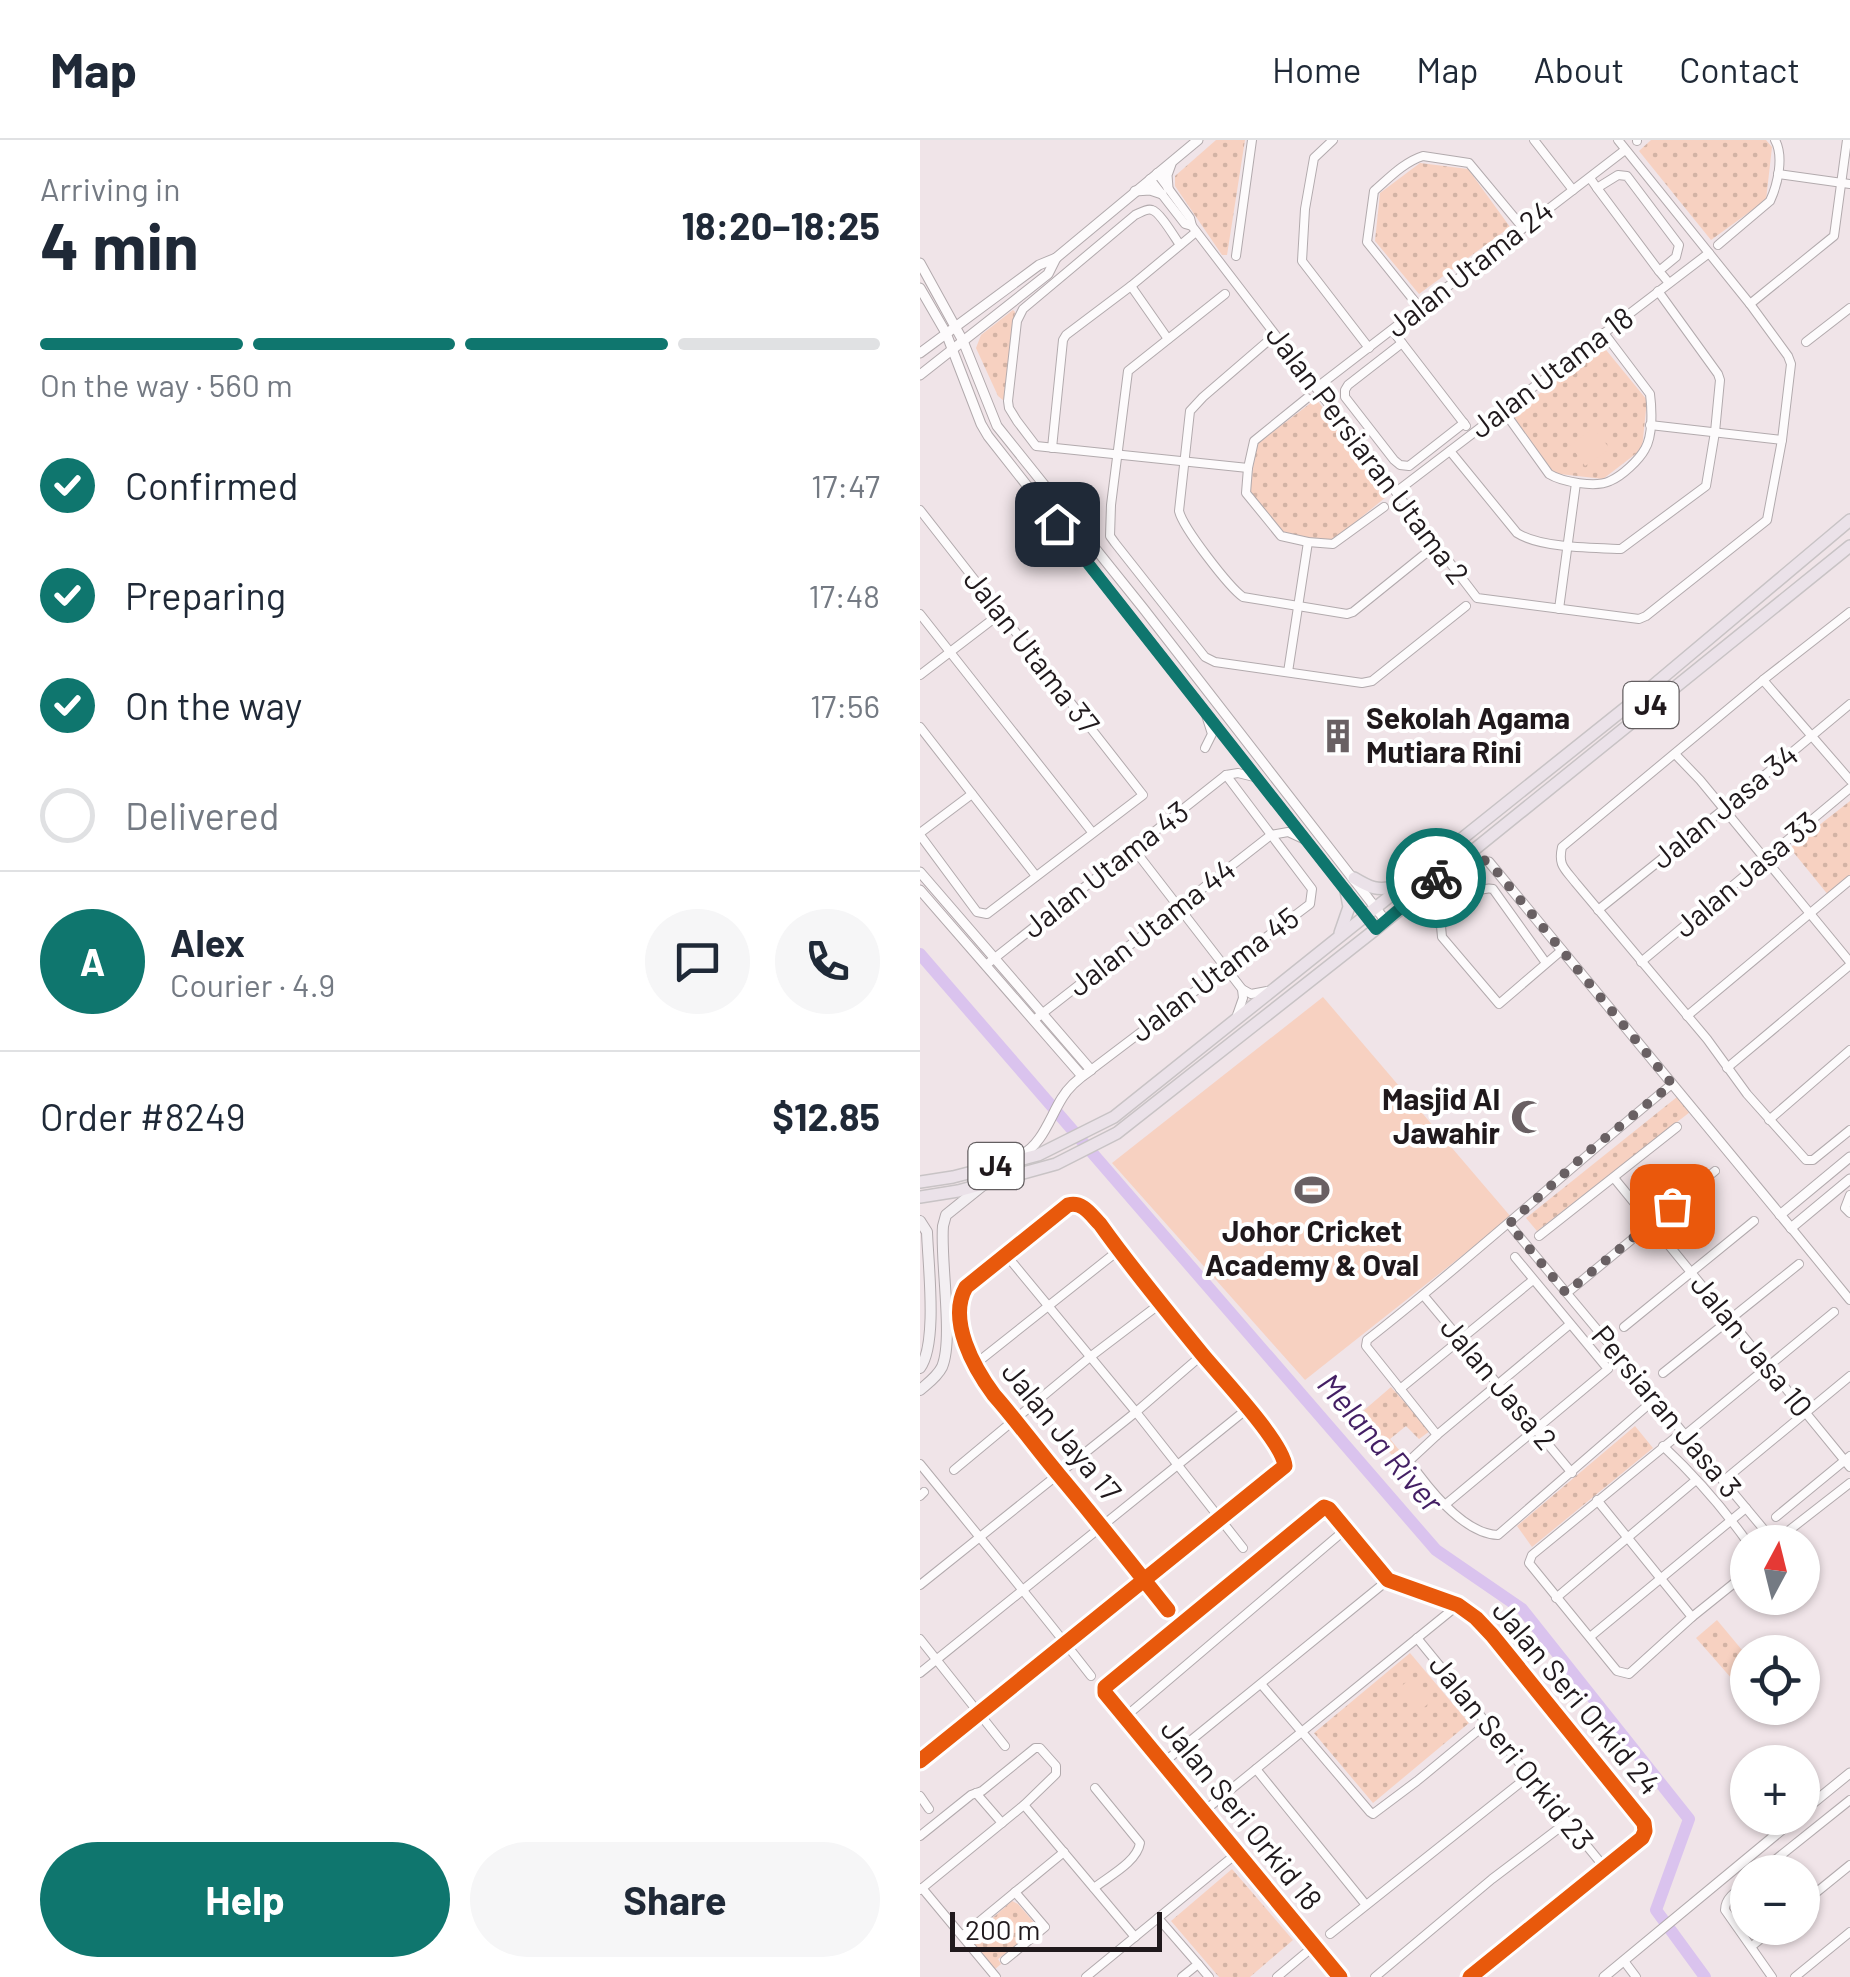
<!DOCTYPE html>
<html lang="en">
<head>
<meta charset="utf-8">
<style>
	:root { --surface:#fff; --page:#f6f6f7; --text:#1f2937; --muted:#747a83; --line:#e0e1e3; --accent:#0f766e }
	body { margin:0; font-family:Barlow,sans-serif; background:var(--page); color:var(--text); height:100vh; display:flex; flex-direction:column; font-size:38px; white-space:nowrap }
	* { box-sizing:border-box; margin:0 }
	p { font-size:32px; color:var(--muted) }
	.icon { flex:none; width:55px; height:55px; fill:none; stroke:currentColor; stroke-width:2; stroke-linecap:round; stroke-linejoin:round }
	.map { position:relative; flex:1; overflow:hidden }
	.details { display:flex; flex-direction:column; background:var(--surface); width:920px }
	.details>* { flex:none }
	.needle { width:65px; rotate:7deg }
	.buttons { position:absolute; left:810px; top:1385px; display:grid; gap:20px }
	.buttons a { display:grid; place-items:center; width:90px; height:90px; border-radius:50%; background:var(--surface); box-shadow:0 2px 8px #0004; font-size:50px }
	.scale { position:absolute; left:30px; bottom:25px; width:212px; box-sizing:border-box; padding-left:10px; border:5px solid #20191c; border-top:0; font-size:28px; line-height:35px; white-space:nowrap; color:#20191c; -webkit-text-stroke:8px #fff; paint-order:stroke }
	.pin { position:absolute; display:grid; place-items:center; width:85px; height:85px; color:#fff; margin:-42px; border-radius:20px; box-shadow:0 5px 15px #0006 }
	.courier { position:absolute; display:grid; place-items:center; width:100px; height:100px; margin:-50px; border:8px solid #0f766e; border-radius:50%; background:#fff; color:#222; box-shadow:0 2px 12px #0007 }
	.summary em { font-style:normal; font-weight:700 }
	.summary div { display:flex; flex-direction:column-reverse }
	.summary { display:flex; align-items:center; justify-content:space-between; height:170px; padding:0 40px }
	h1 { font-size:65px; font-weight:700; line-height:75px }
	.bar { display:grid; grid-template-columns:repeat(4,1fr); gap:15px 10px; align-content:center; height:120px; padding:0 40px }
	.bar i { height:12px; border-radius:8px; background:var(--line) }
	.bar .current { background:var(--accent) }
	.bar p { grid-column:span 4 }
	.line { display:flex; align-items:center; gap:25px; padding:0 40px; border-top:2px solid var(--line) }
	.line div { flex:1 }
	.round { display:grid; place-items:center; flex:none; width:105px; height:105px; border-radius:52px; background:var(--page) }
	ol { padding:0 40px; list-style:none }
	li { display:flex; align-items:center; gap:30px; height:110px }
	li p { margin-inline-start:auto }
	li .icon { padding:10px; border-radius:50%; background:var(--accent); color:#fff; stroke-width:4 }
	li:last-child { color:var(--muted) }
	li i { width:55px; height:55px; border:5px solid var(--line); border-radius:50% }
	.button { display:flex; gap:20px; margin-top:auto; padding:20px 40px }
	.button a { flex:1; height:115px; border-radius:60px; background:var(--accent); color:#fff; font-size:40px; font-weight:700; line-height:115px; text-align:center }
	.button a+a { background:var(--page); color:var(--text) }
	header { display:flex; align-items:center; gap:60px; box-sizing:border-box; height:140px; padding:0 50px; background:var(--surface); border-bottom:2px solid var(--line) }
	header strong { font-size:48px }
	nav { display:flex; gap:55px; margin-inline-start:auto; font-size:35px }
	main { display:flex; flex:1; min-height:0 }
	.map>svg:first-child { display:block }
</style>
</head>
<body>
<header>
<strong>Map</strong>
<nav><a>Home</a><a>Map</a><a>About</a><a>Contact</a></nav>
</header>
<main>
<section class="details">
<div class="summary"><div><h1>4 min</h1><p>Arriving in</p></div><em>18:20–18:25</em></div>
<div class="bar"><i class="current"></i><i class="current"></i><i class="current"></i><i></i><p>On the way · 560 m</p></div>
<ol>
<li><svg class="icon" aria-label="check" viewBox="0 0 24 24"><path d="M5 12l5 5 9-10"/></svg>Confirmed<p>17:47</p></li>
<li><svg class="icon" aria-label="check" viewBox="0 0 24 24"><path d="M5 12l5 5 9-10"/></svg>Preparing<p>17:48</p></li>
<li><svg class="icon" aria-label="check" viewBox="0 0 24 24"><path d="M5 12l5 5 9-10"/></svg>On the way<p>17:56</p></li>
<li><i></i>Delivered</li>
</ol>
<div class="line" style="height:180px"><b class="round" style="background:var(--accent);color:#fff">A</b><div><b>Alex</b><p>Courier · 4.9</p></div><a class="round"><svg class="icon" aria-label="chat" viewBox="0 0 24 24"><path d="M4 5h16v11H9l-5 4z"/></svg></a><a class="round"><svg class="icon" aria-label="phone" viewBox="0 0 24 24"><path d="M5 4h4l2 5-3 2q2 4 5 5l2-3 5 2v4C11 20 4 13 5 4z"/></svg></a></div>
<div class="line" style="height:130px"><div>Order #8249</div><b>$12.85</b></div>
<div class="button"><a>Help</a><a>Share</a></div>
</section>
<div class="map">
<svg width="930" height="1837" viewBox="0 0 930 1837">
	<defs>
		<pattern id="green-dots" width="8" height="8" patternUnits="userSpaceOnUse" patternTransform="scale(2.5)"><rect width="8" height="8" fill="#f7d1c1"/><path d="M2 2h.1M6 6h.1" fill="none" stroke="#d3b3a5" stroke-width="1.8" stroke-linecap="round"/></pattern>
	</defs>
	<rect width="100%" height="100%" fill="#f0e4e8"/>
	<g fill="url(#green-dots)">
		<path d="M 296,0 L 325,0 L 307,115 L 302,115 L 255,46 L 255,36 Z"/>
		<path d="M 731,0 L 846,0 L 852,7 L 846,60 L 791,100 L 719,11 Z"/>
		<path d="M 500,23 L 548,29 L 590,87 L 499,154 L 455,101 L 460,53 Z"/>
		<path d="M 93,170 L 95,172 L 84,261 L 78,256 L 56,208 L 61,195 Z"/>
		<path d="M 682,205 L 727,260 L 722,309 L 683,339 L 631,333 L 592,275 Z"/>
		<path d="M 396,259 L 471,353 L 412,401 L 363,394 L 329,351 L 337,304 Z"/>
		<path d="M 930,661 L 930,739 L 909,756 L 870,708 Z"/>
		<path d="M 757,957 L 770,972 L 617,1091 L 606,1078 Z"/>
		<path d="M 471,1247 L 510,1291 L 499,1299 L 486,1286 L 470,1299 L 480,1311 L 474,1317 L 435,1278 Z"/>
		<path d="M 715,1286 L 733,1308 L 612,1407 L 597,1386 Z"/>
		<path d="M 797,1480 L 827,1516 L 827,1556 L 776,1498 Z"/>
		<path d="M 490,1513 L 549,1583 L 453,1663 L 394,1593 Z"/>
		<path d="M 312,1729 L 373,1800 L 330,1837 L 299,1837 L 251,1781 Z"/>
		<path d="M 92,1761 L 98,1764 L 118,1787 L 117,1790 L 78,1819 L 81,1824 L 74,1830 L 52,1802 L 51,1797 Z"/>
	</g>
	<g fill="#f7d1c1">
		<path d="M 674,288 L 690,309 L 665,326 L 650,305 Z"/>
		<path d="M 403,857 L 591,1077 L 385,1240 L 192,1023 Z"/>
		<path d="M 492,1537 L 513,1559 L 497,1574 L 476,1551 Z"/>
	</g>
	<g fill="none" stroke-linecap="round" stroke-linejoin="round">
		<path stroke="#dac3ee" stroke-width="12" d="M 0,814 L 516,1410 L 602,1469 L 769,1679 L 736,1770 L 785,1837"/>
		<g stroke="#b2aaad" stroke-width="10">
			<g id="minor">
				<path d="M 413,0 L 394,18 L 385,69 L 382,121 L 449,208"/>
				<path d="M 614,0 L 653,50"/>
				<path d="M 717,1 L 717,0"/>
				<path d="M 237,33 L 270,78 L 272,86 L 557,458 L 719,479 L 726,476 L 847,380 L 862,300 L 871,224 L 868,216 L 830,164 L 698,0"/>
				<path d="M 858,34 L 930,44"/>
				<path d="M 670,38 L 677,48 L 698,35 L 707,36 L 759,105 L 756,117 L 739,131 L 749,143"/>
				<path d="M 230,39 L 265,84 L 272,86"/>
				<path d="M 677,48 L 739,131"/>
				<path d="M 260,105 C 255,98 240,72 232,70 C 227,68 220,73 215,75 L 103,169 L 97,181 L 88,261 L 89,268 L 97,281 L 116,306 L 328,328"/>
				<path d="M 798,105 L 850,61 C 858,44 864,16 855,0"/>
				<path d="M 316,116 L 332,0"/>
				<path d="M 211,146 L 248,199"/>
				<path d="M 305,154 L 208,231 L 191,365 L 190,396 L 195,403 L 285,517 L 295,522 L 442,543 L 452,541 L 546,466"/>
				<path d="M 830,164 L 914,96 L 927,0"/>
				<path d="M 500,168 L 447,102 L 454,51 C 469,38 484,22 503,16 L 549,23 L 603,88"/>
				<path d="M 472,190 L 546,286"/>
				<path d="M 355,195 L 283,257 L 270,271 L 259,371 C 263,388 309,447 323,457 L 427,474 L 433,472 L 516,405"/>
				<path d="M 886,202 L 930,168"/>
				<path d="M 482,203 L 428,245 L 425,250 L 425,257 L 474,320 L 480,325 L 489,326 L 544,283"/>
				<path d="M 396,248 L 705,10"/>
				<path d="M 387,258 L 334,301 L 328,328 L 326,353 L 361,396 L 388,402 L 413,404 L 464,367"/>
				<path d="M 583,270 L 629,334 C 642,342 676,348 690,341 C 702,336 719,320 725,309 C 733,296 732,269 730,254 L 684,193"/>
				<path d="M 730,285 L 862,300"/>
				<path d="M 132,308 L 143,200 L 146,195 L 211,146 L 276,92"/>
				<path d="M 530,311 L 597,393 C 620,408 674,408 701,409 L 786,346 L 795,292 L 800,240 L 798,234 L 738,151"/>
				<path d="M 476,352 L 789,113"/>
				<path d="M 0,370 L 223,655 L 67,774 L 57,772 L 0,695"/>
				<path d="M 639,469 L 656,343"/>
				<path d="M 930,472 L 843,540 L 642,707 C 638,725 644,728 655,742 L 787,899 L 827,954 L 886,1020 L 893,1020 L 930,990"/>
				<path d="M 0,474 L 172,692"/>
				<path d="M 368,532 L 388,402"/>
				<path d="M 0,535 L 81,473"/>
				<path d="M 843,540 L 930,640"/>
				<path d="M 0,587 L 116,736"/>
				<path d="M 285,608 L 292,594 L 286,575"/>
				<path d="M 755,614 L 780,640 L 930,822"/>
				<path d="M 0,693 L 52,654"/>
				<path d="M 213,708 L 322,849 L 331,854 L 347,851"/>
				<path d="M 678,770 L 804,669 L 930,564"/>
				<path d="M 721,822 L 930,648"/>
				<path d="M 626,823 L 573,749 C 554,745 531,771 521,786 L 522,797 L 579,864 L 642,810"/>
				<path d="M 66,825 L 306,635 L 318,633 L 334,637"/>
				<path d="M 767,876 L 930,740"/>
				<path d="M 316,878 L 323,858 L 322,849"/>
				<path d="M 114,880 L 351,695 L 368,692 L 383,699"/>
				<path d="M 807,928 L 930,825"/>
				<path d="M 171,930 L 390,764 L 392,749 L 306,635"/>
				<path d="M 849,980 L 930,910"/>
				<path d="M 694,1038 L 930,1327"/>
				<path d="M 930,1055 L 925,1068 L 930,1073"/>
				<path d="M 589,1084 L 851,1398 L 858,1399 L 930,1343"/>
				<path d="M 872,1089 L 930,1160"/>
				<path d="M 619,1096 L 757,987"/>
				<path d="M 87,1116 L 216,1272 L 323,1408"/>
				<path d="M 647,1153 L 795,1031"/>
				<path d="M 504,1156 L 652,1333"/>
				<path d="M 649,1185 L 517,1295 L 489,1321 C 508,1348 544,1394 578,1395 L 735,1259"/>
				<path d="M 704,1187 L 834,1081"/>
				<path d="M 54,1225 L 199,1110"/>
				<path d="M 743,1233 L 879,1124"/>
				<path d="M 480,1249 L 613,1140"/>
				<path d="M 762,1292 L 612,1415 L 609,1423 L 697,1531 L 709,1534 L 772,1477 L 828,1432"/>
				<path d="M 517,1295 L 446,1206 L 447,1200 C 552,1118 649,1028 752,944"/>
				<path d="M 765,1295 L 914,1172"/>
				<path d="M 743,1306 C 774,1335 803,1368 828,1403"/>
				<path d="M 0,1324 C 57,1394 115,1464 171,1536"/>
				<path d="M 34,1330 L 170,1217 L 241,1163"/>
				<path d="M 803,1341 L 930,1236"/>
				<path d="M 0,1356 L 4,1352"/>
				<path d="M 677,1360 L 772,1477"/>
				<path d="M 526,1364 L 688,1229 L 595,1117"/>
				<path d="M 856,1377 L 930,1316"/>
				<path d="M 0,1445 L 216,1272 L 282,1215"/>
				<path d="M 636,1458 L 776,1340"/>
				<path d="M 670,1497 L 826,1368"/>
				<path d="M 497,1498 L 685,1728"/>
				<path d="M 0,1499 L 85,1606"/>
				<path d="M 0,1533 L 327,1269"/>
				<path d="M 341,1544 L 450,1672 L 453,1674 L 497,1641 L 566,1584"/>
				<path d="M 205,1577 L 426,1389"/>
				<path d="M 0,1621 L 365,1326 C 363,1302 300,1236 282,1214 C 247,1171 212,1129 180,1084 C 171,1075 163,1061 148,1065 L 46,1147 C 27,1180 54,1228 74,1255 C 97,1281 117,1309 139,1335 C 176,1379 212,1425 248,1470"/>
				<path d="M 243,1623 L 468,1440"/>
				<path d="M 336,1629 L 446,1765"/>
				<path d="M 56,1653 L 82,1683"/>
				<path d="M 0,1656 L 9,1669"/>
				<path d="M 104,1665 L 215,1797"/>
				<path d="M 283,1672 L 538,1465"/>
				<path d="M 0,1696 L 51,1655 L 62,1651 L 115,1608 L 120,1608 L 136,1626 L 136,1634 L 104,1665 L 0,1750"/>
				<path d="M 840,1732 L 930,1660"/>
				<path d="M 828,1743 C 818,1750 805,1757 805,1770 L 852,1837"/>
				<path d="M 2,1748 L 76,1837"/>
				<path d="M 174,1748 C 189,1736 217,1722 220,1703 L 175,1648"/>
				<path d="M 882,1764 L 930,1725"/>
				<path d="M 238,1778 L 278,1824 L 262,1837"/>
				<path d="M 410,1794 L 610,1635"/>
				<path d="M 43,1795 L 144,1712"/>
				<path d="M 832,1806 L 854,1788"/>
				<path d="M 85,1820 L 125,1787 L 95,1752"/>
				<path d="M 704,1821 L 716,1837"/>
				<path d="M 278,1824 L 289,1837"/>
				<path d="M 166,1837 L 316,1714"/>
				<path d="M 357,1837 L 394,1806"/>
				<path d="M 420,1837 L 185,1553 L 185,1547 L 404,1367 L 409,1369 L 468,1440 L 538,1465 L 556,1478 L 572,1495 L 724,1683 L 725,1691 L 722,1698 L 550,1837"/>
				<path d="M 455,1837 L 572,1739 L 647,1682"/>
				<path d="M 875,1837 L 930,1792"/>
			</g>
		</g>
		<g stroke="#b2aaad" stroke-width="11">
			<g id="tertiary">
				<path d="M 248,48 L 247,35 L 251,24"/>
				<path d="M 215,51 L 230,50 L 242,54"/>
				<path d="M 0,123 L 43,201 L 77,286 L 223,468 L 465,780"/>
				<path d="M 0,148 L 26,193 L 61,284 L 68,296 L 456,789"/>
				<path d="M 0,213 L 119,125 L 136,118 L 278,0"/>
				<path d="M 0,235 L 128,134 L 136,118"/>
				<path d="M 569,722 L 872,1089"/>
				<path d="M 0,732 L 171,930 C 159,938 149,946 142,958 C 130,977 122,1005 101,1015"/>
				<path d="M 0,750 L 162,936"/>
				<path d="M 860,1075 L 930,1017"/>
				<path d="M 871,1088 L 930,1039"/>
				<path d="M 882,1672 L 930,1633"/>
				<path d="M 684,1837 L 876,1678"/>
			</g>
		</g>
		<g stroke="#b2aaad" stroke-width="12">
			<g id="secondary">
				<path d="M 0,1081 L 7,1092 C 8,1124 18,1204 0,1228"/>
				<path d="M 0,1250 C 8,1243 17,1237 22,1227 C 34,1199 20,1121 23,1086 L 26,1075 L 62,1046"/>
			</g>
		</g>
		<g stroke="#c8c3c5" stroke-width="14">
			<g id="primary">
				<path d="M 434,738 C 449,747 458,752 476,746"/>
				<path d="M 420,793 L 429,767 L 426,751"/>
				<path d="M 0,1042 L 33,1037 L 118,1015 L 194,977 L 729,549 L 930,380"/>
				<path d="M 0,1057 L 38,1051 L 136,1024 L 197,993 L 456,789 L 930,406"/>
			</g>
		</g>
		<use href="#minor" stroke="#fdfbfc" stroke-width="8"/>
		<use href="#tertiary" stroke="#fdfbfc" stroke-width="9"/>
		<use href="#secondary" stroke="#f3eff2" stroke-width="10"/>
		<use href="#primary" stroke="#ebe2e9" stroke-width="11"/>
		<g stroke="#fff" stroke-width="21">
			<g id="cycleway">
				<path d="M 0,1621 L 365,1326 C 363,1302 300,1236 282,1214 C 247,1171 212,1129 180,1084 C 171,1075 163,1061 148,1065 L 46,1147 C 27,1180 54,1228 74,1255 C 97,1281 117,1309 139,1335 C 176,1379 212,1425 248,1470"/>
				<path d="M 420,1837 L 185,1553 L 185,1547 L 404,1367 L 409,1369 L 468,1440 L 538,1465 L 556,1478 L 572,1495 L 724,1683 L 725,1691 L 722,1698 L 550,1837"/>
			</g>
		</g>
		<use href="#cycleway" stroke="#e8590c" stroke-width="15"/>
	</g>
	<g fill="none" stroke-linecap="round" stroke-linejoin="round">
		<path stroke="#696063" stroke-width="10" stroke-dasharray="0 18" d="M 516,738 C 532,725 548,714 569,722 L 752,944 L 668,1012 L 589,1084 L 646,1153 L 752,1066"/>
		<path stroke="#0f766e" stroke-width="12" d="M 137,384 L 456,789 L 516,738"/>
	</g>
	<defs>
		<g id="building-bare" transform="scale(2.7)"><path d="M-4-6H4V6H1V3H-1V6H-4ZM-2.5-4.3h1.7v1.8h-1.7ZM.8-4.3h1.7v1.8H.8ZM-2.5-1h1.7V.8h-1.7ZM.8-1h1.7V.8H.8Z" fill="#696063" stroke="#fff" stroke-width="2.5" paint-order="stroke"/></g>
		<g id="mosque-bare" transform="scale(2.7)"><path d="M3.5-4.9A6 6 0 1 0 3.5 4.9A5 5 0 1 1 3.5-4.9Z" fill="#696063" stroke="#fff" stroke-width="2.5" paint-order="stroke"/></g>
		<g id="stadium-bare" transform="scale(2.7)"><path d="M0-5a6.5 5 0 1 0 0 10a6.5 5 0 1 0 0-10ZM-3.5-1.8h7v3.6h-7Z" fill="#696063" stroke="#fff" stroke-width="2.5" paint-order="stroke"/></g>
	</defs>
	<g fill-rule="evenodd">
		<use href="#building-bare" x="418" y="596"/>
		<use href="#mosque-bare" x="608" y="977"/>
		<use href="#stadium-bare" x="392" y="1050"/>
	</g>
	<g text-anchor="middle" stroke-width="8" stroke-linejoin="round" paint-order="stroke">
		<g fill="#fff" stroke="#635e60" stroke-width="2.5">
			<rect x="703.5" y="542" width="55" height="46" rx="8"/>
			<rect x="48.5" y="1003" width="55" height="46" rx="8"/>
		</g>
		<g font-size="28" font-weight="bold" fill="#20191c">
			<text x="731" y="575">J4</text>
			<text x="76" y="1036">J4</text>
		</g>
		<g font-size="30" fill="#20191c" stroke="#fff">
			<text transform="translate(550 129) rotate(-38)" y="10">Jalan Utama 24</text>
			<text transform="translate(632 233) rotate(-37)" y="10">Jalan Utama 18</text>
			<text transform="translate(447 315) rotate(53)" y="10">Jalan Persiaran Utama 2</text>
			<text transform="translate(111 512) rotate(52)" y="10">Jalan Utama 37</text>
			<text transform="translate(805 667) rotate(-39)" y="10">Jalan Jasa 34</text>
			<text transform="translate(186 730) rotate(-38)" y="10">Jalan Utama 43</text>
			<text transform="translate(826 735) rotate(-40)" y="10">Jalan Jasa 33</text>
			<text transform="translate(232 788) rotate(-38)" y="10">Jalan Utama 44</text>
			<text transform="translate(295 835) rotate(-37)" y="10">Jalan Utama 45</text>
			<text transform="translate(831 1206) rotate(51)" y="10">Jalan Jasa 10</text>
			<text transform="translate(578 1244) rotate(50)" y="10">Jalan Jasa 2</text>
			<text transform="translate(746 1272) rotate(50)" y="10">Persiaran Jasa 3</text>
			<text transform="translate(141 1292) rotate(51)" y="10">Jalan Jaya 17</text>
			<text transform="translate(656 1558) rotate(50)" y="10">Jalan Seri Orkid 24</text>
			<text transform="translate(591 1613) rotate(51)" y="10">Jalan Seri Orkid 23</text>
			<text transform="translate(321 1675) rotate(51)" y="10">Jalan Seri Orkid 18</text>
		</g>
		<g font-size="30" font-weight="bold" fill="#20191c" stroke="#fff" text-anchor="start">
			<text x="446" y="589">Sekolah Agama<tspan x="446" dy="34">Mutiara Rini</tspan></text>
			<text x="580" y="970" text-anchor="end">Masjid Al<tspan x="580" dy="34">Jawahir</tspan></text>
			<text x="392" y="1102" text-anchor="middle">Johor Cricket<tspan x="392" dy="34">Academy &amp; Oval</tspan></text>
		</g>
		<g font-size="32" font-style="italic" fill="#431f64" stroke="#fff">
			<text transform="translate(460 1303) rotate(49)" y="11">Melana River</text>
		</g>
	</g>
</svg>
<div class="buttons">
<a><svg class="needle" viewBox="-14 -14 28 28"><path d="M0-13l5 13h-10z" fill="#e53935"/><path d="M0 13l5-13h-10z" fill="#747a83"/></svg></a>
<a><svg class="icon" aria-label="locate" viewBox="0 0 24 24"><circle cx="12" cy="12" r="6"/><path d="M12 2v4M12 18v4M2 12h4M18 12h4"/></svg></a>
<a>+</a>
<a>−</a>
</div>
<div class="scale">200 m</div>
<div class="pin" style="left:752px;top:1066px;background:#ea580c"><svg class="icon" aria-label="bag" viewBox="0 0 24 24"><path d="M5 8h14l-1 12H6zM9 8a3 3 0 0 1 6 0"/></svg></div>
<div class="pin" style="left:137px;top:384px;background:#1f2937"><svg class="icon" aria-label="home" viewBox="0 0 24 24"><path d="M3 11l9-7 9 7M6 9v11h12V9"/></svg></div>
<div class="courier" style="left:516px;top:738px"><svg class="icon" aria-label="bike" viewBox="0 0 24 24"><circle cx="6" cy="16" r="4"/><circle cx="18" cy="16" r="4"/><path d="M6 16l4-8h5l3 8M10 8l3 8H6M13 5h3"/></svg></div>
</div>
</main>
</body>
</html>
